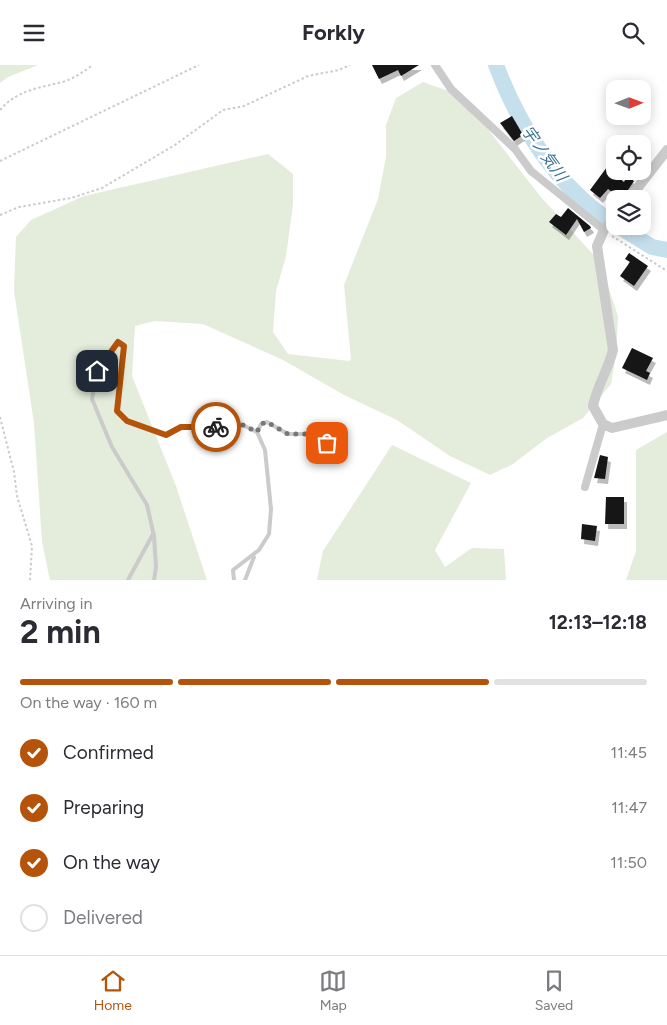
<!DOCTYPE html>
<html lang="en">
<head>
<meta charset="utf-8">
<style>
	:root { --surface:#fff; --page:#f2f2f3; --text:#2b2b33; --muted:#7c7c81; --line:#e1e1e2; --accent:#b45309 }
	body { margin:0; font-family:Figtree,"Noto Sans JP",sans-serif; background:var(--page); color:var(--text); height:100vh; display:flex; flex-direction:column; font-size:19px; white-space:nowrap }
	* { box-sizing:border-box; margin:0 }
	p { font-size:16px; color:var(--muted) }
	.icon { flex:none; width:28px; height:28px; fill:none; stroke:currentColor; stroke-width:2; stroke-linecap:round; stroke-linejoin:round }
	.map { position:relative; height:515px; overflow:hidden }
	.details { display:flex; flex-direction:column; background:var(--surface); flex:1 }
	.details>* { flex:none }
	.needle { width:32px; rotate:89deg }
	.buttons { position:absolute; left:606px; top:15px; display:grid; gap:10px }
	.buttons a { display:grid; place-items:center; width:45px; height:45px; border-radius:10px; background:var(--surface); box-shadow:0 2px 12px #0003; font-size:25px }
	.pin { position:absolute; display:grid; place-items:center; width:42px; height:42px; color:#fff; margin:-21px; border-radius:10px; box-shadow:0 2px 8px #0006 }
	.courier { position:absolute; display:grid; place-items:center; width:50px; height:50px; margin:-25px; border:4px solid #b45309; border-radius:50%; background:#fff; color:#222; box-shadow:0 1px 6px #0007 }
	.head em { font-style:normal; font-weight:700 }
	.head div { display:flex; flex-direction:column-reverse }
	.head { display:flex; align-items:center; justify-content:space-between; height:85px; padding:0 20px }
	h1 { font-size:32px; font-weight:700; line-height:38px }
	.bar { display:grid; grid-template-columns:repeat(4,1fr); gap:8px 5px; align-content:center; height:60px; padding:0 20px }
	.bar i { height:6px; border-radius:4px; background:var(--line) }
	.bar .active { background:var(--accent) }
	.bar p { grid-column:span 4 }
	ol { padding:0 20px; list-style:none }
	li { display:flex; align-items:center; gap:15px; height:55px }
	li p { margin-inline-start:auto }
	li .icon { padding:5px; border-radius:50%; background:var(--accent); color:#fff; stroke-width:4 }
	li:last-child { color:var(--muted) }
	li i { width:28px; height:28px; border:2px solid var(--line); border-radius:50% }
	header { display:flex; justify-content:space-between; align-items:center; height:65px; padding:0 20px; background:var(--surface); font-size:22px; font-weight:700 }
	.tabs { display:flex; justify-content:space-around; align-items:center; height:70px; border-top:1px solid var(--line); background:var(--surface); font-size:14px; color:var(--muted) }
	.tabs a { display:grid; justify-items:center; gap:2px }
	.tabs .active { color:var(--accent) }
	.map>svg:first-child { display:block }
</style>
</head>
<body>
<header><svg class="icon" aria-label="menu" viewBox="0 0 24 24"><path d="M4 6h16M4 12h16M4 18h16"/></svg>Forkly<svg class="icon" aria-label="search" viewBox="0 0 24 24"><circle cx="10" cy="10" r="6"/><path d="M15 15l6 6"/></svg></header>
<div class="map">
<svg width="667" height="515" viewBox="0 0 667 515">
	<defs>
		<filter id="shadow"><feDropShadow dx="3" dy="5" stdDeviation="0" flood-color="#0004"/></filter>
	</defs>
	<rect width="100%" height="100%" fill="#fff"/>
	<g fill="#e4ecdb">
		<path d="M 0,0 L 38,0 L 8,12 L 0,18 Z"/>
		<path d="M 423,17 L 454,28 L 487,63 L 540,131 L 600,197 L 618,251 L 616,290 L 611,319 L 583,353 L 547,373 L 513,399 L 490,410 L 450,391 L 397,355 L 344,330 L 283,295 L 203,259 L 155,256 L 135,261 L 132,311 L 176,421 L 207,515 L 50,515 L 42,477 L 34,358 L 14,226 L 16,172 L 31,155 L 84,131 L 268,89 L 293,109 L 293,139 L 286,191 L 276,226 L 273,267 L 288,289 L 349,296 L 351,294 L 344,220 L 378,134 L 386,92 L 386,60 L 396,33 Z"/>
		<path d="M 667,367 L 667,515 L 626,515 L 636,486 L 636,385 Z"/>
		<path d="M 392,380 L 471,418 L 435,485 L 445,502 L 472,483 L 504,484 L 506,515 L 317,515 L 323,486 Z"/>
	</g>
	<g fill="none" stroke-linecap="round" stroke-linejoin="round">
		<g stroke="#c6dfed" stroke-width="16">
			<path d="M 496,0 C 519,61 558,124 615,159"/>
			<path d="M 618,161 L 652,182 L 667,185"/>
		</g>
	</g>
	<g fill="#151515" filter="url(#shadow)">
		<path d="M 372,0 L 419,0 L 401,11 L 398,5 L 379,14 Z"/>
		<path d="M 512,51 L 523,70 L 514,76 L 500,58 Z"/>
		<path d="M 607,102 L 624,117 L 627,111 L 634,116 L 622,134 L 608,124 L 600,133 L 590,125 Z"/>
		<path d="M 568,143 L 590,161 L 591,163 L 584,167 L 577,154 L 566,170 L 549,157 L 556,149 L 561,152 Z"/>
		<path d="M 629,188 L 648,201 L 634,221 L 620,211 L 630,197 L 625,194 Z"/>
		<path d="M 632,283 L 653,293 L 646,306 L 650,308 L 647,315 L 622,303 Z"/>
		<path d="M 600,390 L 608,392 L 605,414 L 594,413 Z"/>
		<path d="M 606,432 L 624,432 L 624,459 L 605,459 Z"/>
		<path d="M 582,459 L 597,461 L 595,476 L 581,474 Z"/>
	</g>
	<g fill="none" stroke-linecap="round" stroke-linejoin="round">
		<g stroke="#cbcbcb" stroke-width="2" stroke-dasharray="2.5 2.5" stroke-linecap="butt">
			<path d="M 0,45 C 18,24 41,23 66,16 C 76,12 84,6 93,0"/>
			<path d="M 0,96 L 199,0"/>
			<path d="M 0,150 L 19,142 L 71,133 L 102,123 L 175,80 L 223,45 L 244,41 L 308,11 L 339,5 L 350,0"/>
			<path d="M 612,171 L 667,206"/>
			<path d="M 0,352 L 14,407 L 17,431 L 32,481 L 30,515"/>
		</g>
		<g stroke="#cbcbcb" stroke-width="4">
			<path d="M 128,515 L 153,469"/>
			<path d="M 154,515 L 156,502 L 154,471 L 147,440 L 112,382 L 92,334 L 97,305 L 118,277 L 125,281 L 117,346 L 127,356 L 166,370 L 181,362 L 243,360 L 257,367"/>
			<path d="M 234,515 L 233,505 L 259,485 L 269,469 L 271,444 L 265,385 L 257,367 L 261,359 L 267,357 L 288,369 L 316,369 L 327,378"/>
			<path d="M 245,515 L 254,492"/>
		</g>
		<g stroke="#cbcbcb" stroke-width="8">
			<path d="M 435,0 L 451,24 L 515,84 L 531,106 L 604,165"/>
			<path d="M 585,422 L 603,359"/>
		</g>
		<g stroke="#cbcbcb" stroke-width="10">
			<path d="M 629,134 L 667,85"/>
			<path d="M 615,151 L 604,165 L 597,181 L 613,285 C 608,305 597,321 593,341 L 603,359 L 612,363 L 667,350"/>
		</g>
	</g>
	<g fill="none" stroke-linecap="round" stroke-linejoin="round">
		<path stroke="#777" stroke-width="5" stroke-dasharray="0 9" d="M 216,362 L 243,360 L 257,367 L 261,359 L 267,357 L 288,369 L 316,369 L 327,378"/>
		<path stroke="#b45309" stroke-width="6" d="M 97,306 L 118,277 L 124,281 L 117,346 L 127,356 L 166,370 L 181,362 L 216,362"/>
	</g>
	<g text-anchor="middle" stroke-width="5" stroke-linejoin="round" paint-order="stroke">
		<g font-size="16" font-style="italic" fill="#397393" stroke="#fff">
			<text transform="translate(545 88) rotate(54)" y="6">宇ノ気川</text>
		</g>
	</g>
</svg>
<div class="buttons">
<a><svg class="needle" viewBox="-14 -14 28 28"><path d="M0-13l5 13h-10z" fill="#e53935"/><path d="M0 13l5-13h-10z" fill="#7c7c81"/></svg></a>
<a><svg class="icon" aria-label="locate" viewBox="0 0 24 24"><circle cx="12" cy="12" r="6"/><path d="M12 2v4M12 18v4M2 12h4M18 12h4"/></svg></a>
<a><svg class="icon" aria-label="layers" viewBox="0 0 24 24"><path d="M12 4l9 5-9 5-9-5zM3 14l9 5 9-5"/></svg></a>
</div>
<div class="pin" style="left:327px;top:378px;background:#ea580c"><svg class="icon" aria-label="bag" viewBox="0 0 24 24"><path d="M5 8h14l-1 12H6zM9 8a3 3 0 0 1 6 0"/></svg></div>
<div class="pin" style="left:97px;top:306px;background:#1f2937"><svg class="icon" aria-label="home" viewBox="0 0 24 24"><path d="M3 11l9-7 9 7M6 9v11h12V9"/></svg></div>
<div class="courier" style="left:216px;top:362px"><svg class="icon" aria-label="bike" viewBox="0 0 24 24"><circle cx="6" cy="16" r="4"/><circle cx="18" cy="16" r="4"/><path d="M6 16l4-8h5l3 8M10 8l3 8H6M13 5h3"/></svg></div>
</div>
<section class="details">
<div class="head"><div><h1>2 min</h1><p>Arriving in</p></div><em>12:13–12:18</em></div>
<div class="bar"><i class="active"></i><i class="active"></i><i class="active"></i><i></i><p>On the way · 160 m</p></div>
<ol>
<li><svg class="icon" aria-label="check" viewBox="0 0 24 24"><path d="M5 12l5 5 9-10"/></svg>Confirmed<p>11:45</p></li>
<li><svg class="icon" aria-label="check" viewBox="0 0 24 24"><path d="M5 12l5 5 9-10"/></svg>Preparing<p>11:47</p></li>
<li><svg class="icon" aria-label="check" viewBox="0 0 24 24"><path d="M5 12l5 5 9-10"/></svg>On the way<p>11:50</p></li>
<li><i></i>Delivered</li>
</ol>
</section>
<nav class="tabs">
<a class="active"><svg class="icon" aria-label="home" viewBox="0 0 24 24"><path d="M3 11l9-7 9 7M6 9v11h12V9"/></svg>Home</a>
<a><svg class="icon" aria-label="map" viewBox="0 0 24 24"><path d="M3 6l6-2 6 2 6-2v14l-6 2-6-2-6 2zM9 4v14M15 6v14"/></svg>Map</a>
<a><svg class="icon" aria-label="saved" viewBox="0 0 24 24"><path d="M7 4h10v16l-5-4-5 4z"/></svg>Saved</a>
</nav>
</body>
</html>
